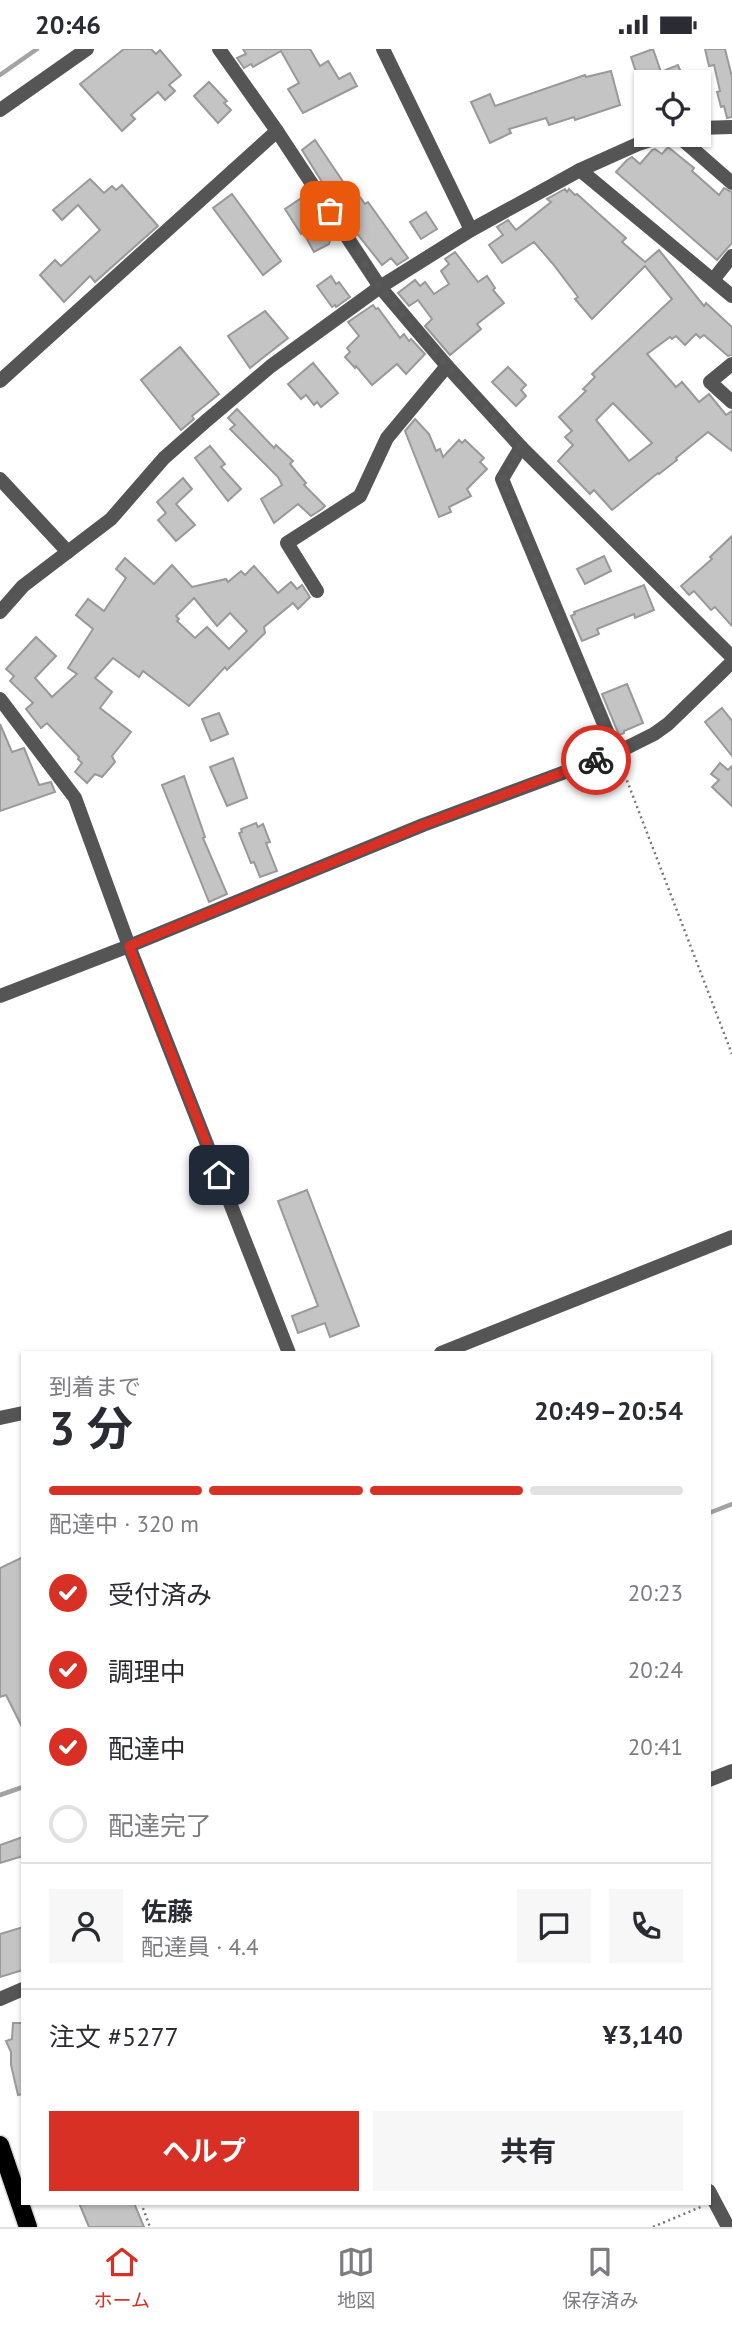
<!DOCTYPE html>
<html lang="ja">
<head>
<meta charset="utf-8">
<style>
	:root { --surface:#fff; --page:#f7f7f7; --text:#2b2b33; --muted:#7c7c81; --line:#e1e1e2; --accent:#d93025 }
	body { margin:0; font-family:"PT Sans","Noto Sans JP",sans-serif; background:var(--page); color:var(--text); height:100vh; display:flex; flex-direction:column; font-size:26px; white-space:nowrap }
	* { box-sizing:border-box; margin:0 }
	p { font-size:23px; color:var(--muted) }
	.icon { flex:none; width:38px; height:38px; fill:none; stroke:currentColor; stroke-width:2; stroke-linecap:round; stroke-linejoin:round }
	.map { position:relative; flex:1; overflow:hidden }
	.details { position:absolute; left:21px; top:1302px; width:690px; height:854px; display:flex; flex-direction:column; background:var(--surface); border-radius:0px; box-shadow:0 2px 5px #0004 }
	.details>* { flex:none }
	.controls { position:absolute; left:634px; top:21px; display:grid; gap:14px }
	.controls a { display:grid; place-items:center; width:77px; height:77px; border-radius:0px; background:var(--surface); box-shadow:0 2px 5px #0004; font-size:35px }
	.pin { position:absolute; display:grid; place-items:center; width:60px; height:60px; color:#fff; margin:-30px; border-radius:14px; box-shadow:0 4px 10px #0006 }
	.courier { position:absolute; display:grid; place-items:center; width:70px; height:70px; margin:-35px; border:5px solid #d93025; border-radius:50%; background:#fff; color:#222; box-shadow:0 2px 9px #0007 }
	.headline em { font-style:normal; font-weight:700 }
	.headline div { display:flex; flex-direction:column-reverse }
	.headline { display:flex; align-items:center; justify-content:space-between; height:119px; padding:0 28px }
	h1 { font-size:46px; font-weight:700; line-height:52px }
	.bar { display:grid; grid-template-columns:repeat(4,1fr); gap:10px 7px; align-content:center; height:84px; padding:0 28px }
	.bar i { height:9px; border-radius:5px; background:var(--line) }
	.bar .selected { background:var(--accent) }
	.bar p { grid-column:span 4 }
	.line { display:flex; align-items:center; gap:18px; padding:0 28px; border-top:2px solid var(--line) }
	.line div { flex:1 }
	.round { display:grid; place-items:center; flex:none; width:74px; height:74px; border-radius:0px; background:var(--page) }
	ol { padding:0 28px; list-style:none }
	li { display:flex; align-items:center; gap:21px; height:77px }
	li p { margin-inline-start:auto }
	li .icon { padding:7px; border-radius:50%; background:var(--accent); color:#fff; stroke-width:4 }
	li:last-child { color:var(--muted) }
	li i { width:38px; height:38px; border:4px solid var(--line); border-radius:50% }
	.action { display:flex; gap:14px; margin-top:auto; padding:14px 28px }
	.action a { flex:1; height:80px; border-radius:0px; background:var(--accent); color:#fff; font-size:28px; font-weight:700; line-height:80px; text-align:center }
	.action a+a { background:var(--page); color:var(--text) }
	.status { display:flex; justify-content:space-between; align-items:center; height:49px; padding:0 35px; background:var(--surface); direction:ltr }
	.status svg { height:19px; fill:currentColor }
	.menu { display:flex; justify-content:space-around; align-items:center; height:98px; border-top:2px solid var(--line); background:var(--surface); font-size:19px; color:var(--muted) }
	.menu a { display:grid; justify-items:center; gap:4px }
	.menu .selected { color:var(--accent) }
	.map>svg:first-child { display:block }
</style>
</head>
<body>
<div class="status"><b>20:46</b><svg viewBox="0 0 49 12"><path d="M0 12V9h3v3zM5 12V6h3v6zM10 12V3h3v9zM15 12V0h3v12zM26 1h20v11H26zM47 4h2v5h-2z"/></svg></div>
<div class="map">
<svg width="732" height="2178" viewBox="0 0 732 2178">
	<rect width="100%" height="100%" fill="#fff"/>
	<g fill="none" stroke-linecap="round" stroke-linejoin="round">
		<g stroke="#a3a3a3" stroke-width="4.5">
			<path d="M 0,26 L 37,0"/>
			<path d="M 709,1464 L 732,1455"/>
			<path d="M 0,1746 L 23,1738"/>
		</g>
	</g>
	<g fill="#c4c4c4" stroke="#999" stroke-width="2" fill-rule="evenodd">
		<path d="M 124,0 L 151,0 L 156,5 L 160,1 L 181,26 L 169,36 L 175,42 L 165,51 L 158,43 L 131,66 L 135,70 L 122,82 L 80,35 Z"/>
		<path d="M 243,0 L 310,0 L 320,17 L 328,12 L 339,30 L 350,24 L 357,37 L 303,64 L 288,40 L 299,34 L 281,2 L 253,18 L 251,15 L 244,19 L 237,9 L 246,5 Z"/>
		<path d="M 653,0 L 661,23 L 678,16 L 685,33 L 637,33 L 639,32 L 631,8 Z"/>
		<path d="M 705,0 L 725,0 L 732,28 L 732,68 L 727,69 L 724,57 L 721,58 L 717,43 L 720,42 L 714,16 L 709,17 Z"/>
		<path d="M 611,22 L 620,56 L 575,71 L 574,68 L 549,76 L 546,69 L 509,80 L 511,84 L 490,94 L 471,53 L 490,45 L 495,57 L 585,26 L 586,28 Z"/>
		<path d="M 209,33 L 227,52 L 224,54 L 231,61 L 218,74 L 194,47 Z"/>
		<path d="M 315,91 L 350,143 L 354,140 L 365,155 L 368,153 L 408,209 L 397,216 L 391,209 L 382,216 L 351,177 L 345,168 L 350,165 L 331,138 L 327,141 L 302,101 Z"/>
		<path d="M 668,98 L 694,119 L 692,122 L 719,146 L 724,139 L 732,143 L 732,194 L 717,211 L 616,123 L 627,111 L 632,108 L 640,115 L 652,101 L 655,100 L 662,105 Z"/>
		<path d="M 90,130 L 104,144 L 112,137 L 116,141 L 122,136 L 158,177 L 95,233 L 90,227 L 64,253 L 40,226 L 55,211 L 61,217 L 100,181 L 78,156 L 62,171 L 53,161 Z"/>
		<path d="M 565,140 L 567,143 L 569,140 L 575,146 L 577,145 L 599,165 L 626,189 L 622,193 L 645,213 L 659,201 L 704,257 L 706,254 L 732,278 L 732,306 L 728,307 L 704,286 L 700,289 L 696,285 L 685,296 L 676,287 L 672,290 L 670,288 L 647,305 L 676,338 L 682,333 L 699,353 L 709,345 L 726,366 L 732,362 L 732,402 L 708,383 L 676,409 L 677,411 L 659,425 L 658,424 L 612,461 L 594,441 L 590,445 L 558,412 L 573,396 L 565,388 L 572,382 L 559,368 L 586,342 L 583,340 L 595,328 L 592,325 L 672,250 L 645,217 L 592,270 L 575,250 L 578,248 L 553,215 L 534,193 L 502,214 L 489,196 L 503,186 L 497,178 L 508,171 L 516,181 L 551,153 L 547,150 ZM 613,354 L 652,394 L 629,412 L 596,371 Z"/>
		<path d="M 232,145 L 281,212 L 263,226 L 213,159 Z"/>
		<path d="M 303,148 L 330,192 L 329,195 L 314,203 L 303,183 L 301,185 L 285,160 Z"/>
		<path d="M 426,163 L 437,180 L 421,190 L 410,173 Z"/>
		<path d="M 455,203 L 478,233 L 487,227 L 495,239 L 493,241 L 504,254 L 477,275 L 481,280 L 450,306 L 425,277 L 432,270 L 418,251 L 409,257 L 398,244 L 415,231 L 420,237 L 425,233 L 434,245 L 449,235 L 441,222 L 449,215 L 445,210 Z"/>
		<path d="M 331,227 L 336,235 L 339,233 L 350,248 L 336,258 L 335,256 L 332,258 L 317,237 Z"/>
		<path d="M 373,256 L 376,260 L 378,259 L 400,289 L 404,285 L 409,292 L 411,290 L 425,305 L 406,325 L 397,315 L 372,336 L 356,317 L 355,319 L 345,308 L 350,303 L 347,299 L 359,287 L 348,273 Z"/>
		<path d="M 265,262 L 288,289 L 250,319 L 228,287 Z"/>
		<path d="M 180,298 L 219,345 L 192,367 L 194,370 L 181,381 L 141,331 Z"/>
		<path d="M 313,314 L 338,344 L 321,358 L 317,353 L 314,356 L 306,346 L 301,350 L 288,335 Z"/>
		<path d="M 508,318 L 526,336 L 521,341 L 526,347 L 516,357 L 492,333 Z"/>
		<path d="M 237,360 L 274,399 L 276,396 L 293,412 L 290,415 L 306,434 L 304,436 L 325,457 L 322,460 L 311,467 L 298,455 L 274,474 L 261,450 L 282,436 L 278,428 L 230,380 L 235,376 L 228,369 Z"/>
		<path d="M 415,370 L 429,385 L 436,402 L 440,400 L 443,408 L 459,391 L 462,394 L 465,391 L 484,409 L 480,413 L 487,420 L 467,440 L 471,447 L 449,458 L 451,463 L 439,468 L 405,382 Z"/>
		<path d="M 210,397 L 225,415 L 221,418 L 241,440 L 228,452 L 195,409 Z"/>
		<path d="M 183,429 L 192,440 L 176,455 L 195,476 L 176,492 L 158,471 L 166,464 L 157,453 Z"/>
		<path d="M 732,487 L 732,577 L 715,558 L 711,561 L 694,542 L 689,546 L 681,537 L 712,510 L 710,508 Z"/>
		<path d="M 604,507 L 611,522 L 585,535 L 577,520 Z"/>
		<path d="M 125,509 L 154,535 L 172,516 L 192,538 L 226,530 L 228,533 L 241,522 L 245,526 L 254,517 L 278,544 L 291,533 L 297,540 L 302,536 L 310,548 L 298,560 L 293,554 L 264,578 L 265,584 L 227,621 L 225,618 L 189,657 L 143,622 L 139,628 L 113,609 L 95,629 L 112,643 L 100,659 L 131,683 L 112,707 L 115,713 L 102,728 L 95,725 L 87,734 L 75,723 L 82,714 L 78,710 L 79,708 L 47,674 L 41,679 L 26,660 L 33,654 L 10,632 L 14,627 L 6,620 L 36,588 L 56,607 L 35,629 L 52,648 L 77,625 L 68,619 L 93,580 L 76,566 L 88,550 L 104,562 L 126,529 L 116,520 ZM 194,549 L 217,577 L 230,564 L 247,582 L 229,600 L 207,578 L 195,589 L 177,572 L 179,570 L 176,567 Z"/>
		<path d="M 644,536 L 654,561 L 635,569 L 634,565 L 597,580 L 599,585 L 582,592 L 571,567 L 575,565 L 574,563 Z"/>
		<path d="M 627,635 L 643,674 L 624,682 L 624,684 L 619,686 L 602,645 Z"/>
		<path d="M 722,659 L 732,672 L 732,707 L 705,673 Z"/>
		<path d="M 219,664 L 228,685 L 211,692 L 202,670 Z"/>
		<path d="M 0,675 L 12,703 L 24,699 L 39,736 L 51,733 L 55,743 L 0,762 Z"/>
		<path d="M 233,709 L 247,749 L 227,757 L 210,718 Z"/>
		<path d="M 720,714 L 728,721 L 732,717 L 732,757 L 712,738 L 719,731 L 711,725 Z"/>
		<path d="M 184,727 L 205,788 L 203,789 L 227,845 L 209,853 L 162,736 Z"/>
		<path d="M 256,774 L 258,778 L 263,775 L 270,793 L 266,794 L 277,822 L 260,828 L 254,813 L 251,814 L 239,784 L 242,783 L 241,780 Z"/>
		<path d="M 307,1141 L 359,1277 L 330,1288 L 325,1274 L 298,1284 L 292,1267 L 318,1257 L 278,1152 Z"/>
		<path d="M 23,1508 L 23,1680 L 6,1646 L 0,1648 L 0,1519 Z"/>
		<path d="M 23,1788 L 23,1807 L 0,1814 L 0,1796 Z"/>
		<path d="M 23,1878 L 23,1921 L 0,1928 L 0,1885 Z"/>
		<path d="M 13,1974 L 23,1974 L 23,2045 L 18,2046 L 11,2016 L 11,2003 L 6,1992 L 12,1990 Z"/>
		<path d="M 79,2154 L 134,2154 L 144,2178 L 89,2178 Z"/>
	</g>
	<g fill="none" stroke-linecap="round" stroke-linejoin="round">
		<g stroke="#dbdbdb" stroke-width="21">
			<path id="primary" d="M 0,2096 L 28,2178"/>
		</g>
		<g stroke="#777" stroke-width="2.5" stroke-dasharray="2 3.5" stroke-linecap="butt">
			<path d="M 621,716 L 732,1005"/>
			<path d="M 141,2154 L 150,2178"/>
			<path d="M 653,2178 L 703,2157"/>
		</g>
		<g stroke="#555" stroke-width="14">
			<path d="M 383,0 L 471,181"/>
			<path d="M 0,61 L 87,0"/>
			<path d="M 698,79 L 732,78"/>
			<path d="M 677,86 L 732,134"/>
			<path d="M 580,121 L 732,247"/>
			<path d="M 713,231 L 732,207"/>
			<path d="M 732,315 L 710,333 L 732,353"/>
			<path d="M 0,332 L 277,82"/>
			<path d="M 521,398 L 502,430 L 616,704"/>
			<path d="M 0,430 L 68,503"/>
			<path d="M 317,542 L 287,494 L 360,447 L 387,389 L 447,317"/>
			<path d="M 0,563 L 23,537 L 111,470 L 164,409 L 206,372 L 271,317 L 380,238 L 471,181 L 580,121 L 638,95 L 666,86"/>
			<path d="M 0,650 L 75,749 L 129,897 L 289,1304"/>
			<path d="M 0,947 L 129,897 L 423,776 L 616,704 L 654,685 L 668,675 L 732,613"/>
			<path d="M 441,1304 L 732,1188"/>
			<path d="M 0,1369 L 23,1364"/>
			<path d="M 709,1731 L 732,1722"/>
			<path d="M 0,1950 L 23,1940"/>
			<path d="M 709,2142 L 728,2178"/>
		</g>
		<path stroke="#555" stroke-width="14" d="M 219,0 L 277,82 L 380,238 L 447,317 L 521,398 L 732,608"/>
		<use href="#primary" stroke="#000" stroke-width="18"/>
	</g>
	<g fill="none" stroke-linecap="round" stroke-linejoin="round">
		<path stroke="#595959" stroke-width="7" stroke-dasharray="0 12.6" d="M 330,162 L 380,238 L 447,317 L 521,398 L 502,430 L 616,704 L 596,711"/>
		<path stroke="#d93025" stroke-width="9" d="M 219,1126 L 129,897 L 423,776 L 596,711"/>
	</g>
</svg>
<div class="controls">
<a><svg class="icon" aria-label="locate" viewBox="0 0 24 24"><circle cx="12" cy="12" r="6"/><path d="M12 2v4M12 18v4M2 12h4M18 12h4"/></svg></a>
</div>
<div class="pin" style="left:330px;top:162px;background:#ea580c"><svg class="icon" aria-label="bag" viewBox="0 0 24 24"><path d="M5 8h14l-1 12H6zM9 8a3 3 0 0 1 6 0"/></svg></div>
<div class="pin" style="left:219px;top:1126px;background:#1f2937"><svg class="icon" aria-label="home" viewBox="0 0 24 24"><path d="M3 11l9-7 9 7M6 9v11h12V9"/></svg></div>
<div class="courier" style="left:596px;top:711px"><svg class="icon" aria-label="bike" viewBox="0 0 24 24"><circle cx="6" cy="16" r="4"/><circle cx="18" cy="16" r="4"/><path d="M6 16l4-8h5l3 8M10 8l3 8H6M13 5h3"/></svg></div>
<section class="details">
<div class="headline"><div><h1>3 分</h1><p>到着まで</p></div><em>20:49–20:54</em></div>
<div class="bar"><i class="selected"></i><i class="selected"></i><i class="selected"></i><i></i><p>配達中 · 320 m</p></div>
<ol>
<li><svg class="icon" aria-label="check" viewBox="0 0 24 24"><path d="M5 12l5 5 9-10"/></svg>受付済み<p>20:23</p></li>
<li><svg class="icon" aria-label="check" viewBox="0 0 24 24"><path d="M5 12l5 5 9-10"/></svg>調理中<p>20:24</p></li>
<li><svg class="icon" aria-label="check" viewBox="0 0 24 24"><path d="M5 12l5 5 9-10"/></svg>配達中<p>20:41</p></li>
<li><i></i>配達完了</li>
</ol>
<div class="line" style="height:126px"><a class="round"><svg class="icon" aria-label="person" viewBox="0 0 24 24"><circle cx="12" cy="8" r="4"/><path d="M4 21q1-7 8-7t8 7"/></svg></a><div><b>佐藤</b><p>配達員 · 4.4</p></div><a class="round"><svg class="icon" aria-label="chat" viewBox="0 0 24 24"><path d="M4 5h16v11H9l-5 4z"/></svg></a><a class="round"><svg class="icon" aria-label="phone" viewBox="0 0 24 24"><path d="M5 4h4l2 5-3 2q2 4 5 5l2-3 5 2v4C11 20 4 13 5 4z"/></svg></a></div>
<div class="line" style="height:91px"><div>注文 #5277</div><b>¥3,140</b></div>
<div class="action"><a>ヘルプ</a><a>共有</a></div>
</section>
</div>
<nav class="menu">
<a class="selected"><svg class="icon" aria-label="home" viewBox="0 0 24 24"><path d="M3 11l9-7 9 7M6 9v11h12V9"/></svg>ホーム</a>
<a><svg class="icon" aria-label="map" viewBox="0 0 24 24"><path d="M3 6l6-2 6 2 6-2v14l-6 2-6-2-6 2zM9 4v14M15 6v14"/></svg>地図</a>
<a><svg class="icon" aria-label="saved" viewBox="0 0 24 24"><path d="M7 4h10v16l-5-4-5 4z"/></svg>保存済み</a>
</nav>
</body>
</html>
